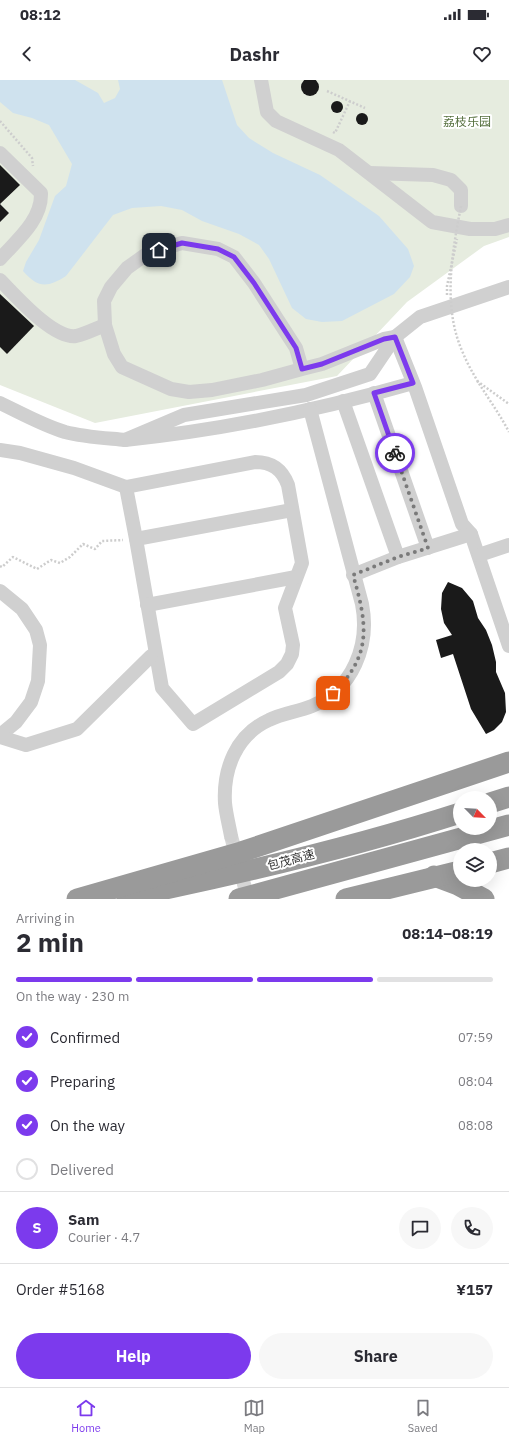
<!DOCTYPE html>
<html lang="en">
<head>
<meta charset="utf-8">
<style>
	:root { --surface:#fff; --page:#f7f7f7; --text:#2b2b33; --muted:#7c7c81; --line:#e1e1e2; --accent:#7c3aed }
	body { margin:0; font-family:"IBM Plex Sans","Noto Sans SC",sans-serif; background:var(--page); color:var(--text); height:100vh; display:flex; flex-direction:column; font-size:15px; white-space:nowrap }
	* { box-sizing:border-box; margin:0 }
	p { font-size:13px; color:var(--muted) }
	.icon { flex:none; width:22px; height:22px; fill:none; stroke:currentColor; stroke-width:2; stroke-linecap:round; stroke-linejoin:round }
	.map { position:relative; height:819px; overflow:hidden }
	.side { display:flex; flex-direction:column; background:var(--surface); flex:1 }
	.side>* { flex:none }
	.needle { width:26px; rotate:114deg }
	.buttons { position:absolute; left:453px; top:711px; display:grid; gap:8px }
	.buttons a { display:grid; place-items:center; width:44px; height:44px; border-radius:50%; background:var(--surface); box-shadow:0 4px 16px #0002; font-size:20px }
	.pin { position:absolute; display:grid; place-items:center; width:34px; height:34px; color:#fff; margin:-17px; border-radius:8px; box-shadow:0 2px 6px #0006 }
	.courier { position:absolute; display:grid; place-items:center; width:40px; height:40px; margin:-20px; border:3px solid #7c3aed; border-radius:50%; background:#fff; color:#222; box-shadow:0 1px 5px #0007 }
	.summary em { font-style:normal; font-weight:700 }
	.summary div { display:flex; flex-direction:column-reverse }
	.summary { display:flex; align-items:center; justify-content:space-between; height:68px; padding:0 16px }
	h1 { font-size:26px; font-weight:700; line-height:30px }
	.bar { display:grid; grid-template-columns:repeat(4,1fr); gap:6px 4px; align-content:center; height:48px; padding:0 16px }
	.bar i { height:5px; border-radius:3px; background:var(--line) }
	.bar .on { background:var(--accent) }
	.bar p { grid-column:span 4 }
	.line { display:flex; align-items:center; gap:10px; padding:0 16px; border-top:1px solid var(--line) }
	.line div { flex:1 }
	.round { display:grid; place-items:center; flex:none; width:42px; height:42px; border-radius:21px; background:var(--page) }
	ol { padding:0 16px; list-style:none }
	li { display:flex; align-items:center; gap:12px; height:44px }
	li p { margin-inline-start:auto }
	li .icon { padding:4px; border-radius:50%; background:var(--accent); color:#fff; stroke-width:4 }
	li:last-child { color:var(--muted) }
	li i { width:22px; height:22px; border:2px solid var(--line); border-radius:50% }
	.primary-button { display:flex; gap:8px; margin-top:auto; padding:8px 16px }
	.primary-button a { flex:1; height:46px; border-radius:24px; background:var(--accent); color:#fff; font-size:16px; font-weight:700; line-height:46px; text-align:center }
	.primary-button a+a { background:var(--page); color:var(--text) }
	.status { display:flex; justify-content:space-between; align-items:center; height:28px; padding:0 20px; background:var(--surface); direction:ltr }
	.status svg { height:11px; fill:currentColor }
	header { display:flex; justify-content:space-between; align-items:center; height:52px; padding:0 16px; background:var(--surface); font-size:18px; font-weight:700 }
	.dock { display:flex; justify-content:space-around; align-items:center; height:56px; border-top:1px solid var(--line); background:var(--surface); font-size:11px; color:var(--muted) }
	.dock a { display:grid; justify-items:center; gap:2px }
	.dock .on { color:var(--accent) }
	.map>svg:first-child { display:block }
</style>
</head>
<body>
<div class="status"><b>08:12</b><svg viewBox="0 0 49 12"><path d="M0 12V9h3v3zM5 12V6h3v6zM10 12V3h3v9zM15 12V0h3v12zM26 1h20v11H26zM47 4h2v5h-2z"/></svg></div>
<header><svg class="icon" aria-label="back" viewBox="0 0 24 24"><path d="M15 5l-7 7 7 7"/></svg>Dashr<svg class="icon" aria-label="heart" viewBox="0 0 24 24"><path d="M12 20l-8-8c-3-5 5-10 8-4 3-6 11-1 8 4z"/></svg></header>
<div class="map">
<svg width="509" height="819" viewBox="0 0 509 819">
	<rect width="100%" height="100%" fill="#fff"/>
	<path fill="#e6ecdf" d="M 0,0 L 509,0 L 509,157 L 484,166 L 407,222 L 337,296 L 95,343 L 0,305 Z"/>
	<path fill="#cfe2ee" d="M 0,0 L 75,0 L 98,13 L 104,23 L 115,18 L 120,9 L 118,0 L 222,0 L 237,45 L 249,58 L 273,73 L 320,95 L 379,136 L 408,169 L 414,186 L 410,197 L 394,214 L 342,241 L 322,242 L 306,239 L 292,228 L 269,179 L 259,165 L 239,154 L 202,141 L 182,130 L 161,126 L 132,128 L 113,135 L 66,196 C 47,208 38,208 23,191 L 26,182 L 39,160 L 55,116 L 66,106 L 72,84 L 49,45 L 32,38 L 13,33 L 0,22 Z"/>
	<g fill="#1a1a1a">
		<circle cx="310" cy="7" r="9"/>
		<circle cx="337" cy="27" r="6"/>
		<circle cx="362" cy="39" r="6"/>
		<path d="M 0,85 L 20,105 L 0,124 L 9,133 L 0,142 Z"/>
		<path d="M 0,214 L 34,246 L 7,274 L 0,267 Z"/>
		<path d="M 448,502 L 462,508 L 473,521 L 478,538 L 486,550 L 492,565 L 496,582 L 496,592 L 505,613 L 506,632 L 502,642 L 494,650 L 486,654 L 471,629 L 453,574 L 441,578 L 436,560 L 452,555 L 444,543 L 441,529 L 442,513 Z"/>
	</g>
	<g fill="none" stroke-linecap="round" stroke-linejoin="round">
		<path stroke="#d6d6d6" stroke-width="14" stroke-dasharray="14 7" stroke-linecap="butt" d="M 231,756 L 248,819"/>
		<g stroke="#cdcdcd" stroke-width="2.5" stroke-dasharray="2 2" stroke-linecap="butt">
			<path d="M 327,11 L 365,28"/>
			<path d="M 0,41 L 32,78 L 33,86"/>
			<path d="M 333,52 L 335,53 L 350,21"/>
			<path d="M 447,215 L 447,206 L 457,159"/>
			<path d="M 477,301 L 509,324"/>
			<path d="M 0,486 L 2,487 L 13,477 L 37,489 L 51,480 L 60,483 L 70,477 L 83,464 L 95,469 L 102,461 L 123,460"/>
		</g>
		<g stroke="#d0d0d0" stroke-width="14">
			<path d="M 261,0 L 267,32 L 276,41 L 339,70 L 432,142 L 470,149 L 495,149 L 509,145"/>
			<path d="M 0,73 L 41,113 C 42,140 17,160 0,179"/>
			<path d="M 370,93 L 433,95 L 451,100 L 461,110 L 461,126"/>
			<path d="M 0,200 C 15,215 53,259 76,256 C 85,254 95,249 105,245"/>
			<path d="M 395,257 L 415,307 L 462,444 L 471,454 L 509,566"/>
			<path d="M 302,289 L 296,268 L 254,203 L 234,177 L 218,169 L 182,163 L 148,173 L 127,188 L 111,207 L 104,221 L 105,245 L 114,274 L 122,287 L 171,309 L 189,312 L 212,310 L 262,300 L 302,289 L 322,284 L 384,259 L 395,257"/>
			<path d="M 413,303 C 319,330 223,350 125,360 L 184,335 L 306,315 L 370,294 L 395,257 L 420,237 L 509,207"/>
			<path d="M 374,313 L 428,468"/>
			<path d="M 343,321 L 398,477"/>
			<path d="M 0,323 C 21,333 42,345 65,352 C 84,357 105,358 125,360"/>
			<path d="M 0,370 L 20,373 L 74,388 L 126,407 L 255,382 C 272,382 282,389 288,405 L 302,483 L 285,528 L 293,565 L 292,574 L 287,584 L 279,592 L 193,644 L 162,608 L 136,459 L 292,430"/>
			<path d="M 126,407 L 136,459"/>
			<path d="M 479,475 L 509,465"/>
			<path d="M 353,495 L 398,477 L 471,454"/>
			<path d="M 0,511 L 22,529 L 36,550 L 40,565 L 38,601 L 31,622 L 16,642 L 0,655"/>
			<path d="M 147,525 L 296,497"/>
			<path d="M 0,657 L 26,665 L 77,649 L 151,576"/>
			<path d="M 231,756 C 229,745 226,734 225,723 C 223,689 236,655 269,640 C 283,633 297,632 312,626 C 353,609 370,565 362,524 L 310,329"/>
		</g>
		<g stroke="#9a9a9a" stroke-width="21">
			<path d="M 490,723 L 509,717"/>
			<path d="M 490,783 L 509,778"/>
			<path d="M 434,796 L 458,805 L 484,819"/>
			<path d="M 127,817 C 240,794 351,768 460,733"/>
			<path d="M 77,819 L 241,772 L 509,682"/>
			<path d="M 239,819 L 509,745"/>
			<path d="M 346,819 L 460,791"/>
		</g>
		<path stroke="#cdcdcd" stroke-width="2.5" stroke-dasharray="2 2" stroke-linecap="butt" d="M 461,126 C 452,173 442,227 463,273 C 475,302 495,325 509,352"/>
	</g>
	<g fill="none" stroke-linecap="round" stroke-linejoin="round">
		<path stroke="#7a7a7a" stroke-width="4" stroke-dasharray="0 7.2" d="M 333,613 C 373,575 367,543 353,495 L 398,477 L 428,468 L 395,373"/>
		<path stroke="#7c3aed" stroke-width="5" d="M 159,170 L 182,163 L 218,169 L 234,177 L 254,203 L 296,268 L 302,289 L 322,284 L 384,259 L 395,257 L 413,303 L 374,313 L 395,373"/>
	</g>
	<g text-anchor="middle" stroke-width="4" stroke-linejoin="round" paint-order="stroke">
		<g font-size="12" fill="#56703f" stroke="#fff">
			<text x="467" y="46">荔枝乐园</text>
		</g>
		<g font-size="12" fill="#333" stroke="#fff">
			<text transform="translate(291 780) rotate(-15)" y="4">包茂高速</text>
		</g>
	</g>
</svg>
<div class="buttons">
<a><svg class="needle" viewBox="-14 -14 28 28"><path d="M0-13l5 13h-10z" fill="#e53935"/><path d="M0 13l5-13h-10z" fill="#7c7c81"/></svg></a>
<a><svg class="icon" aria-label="layers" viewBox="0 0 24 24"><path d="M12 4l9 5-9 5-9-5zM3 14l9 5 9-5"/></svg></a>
</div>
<div class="pin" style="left:333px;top:613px;background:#ea580c"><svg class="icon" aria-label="bag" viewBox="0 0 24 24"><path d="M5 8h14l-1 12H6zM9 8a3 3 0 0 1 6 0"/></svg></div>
<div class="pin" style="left:159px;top:170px;background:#1f2937"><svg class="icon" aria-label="home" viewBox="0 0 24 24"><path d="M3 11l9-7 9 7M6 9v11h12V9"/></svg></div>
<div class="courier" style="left:395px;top:373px"><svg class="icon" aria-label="bike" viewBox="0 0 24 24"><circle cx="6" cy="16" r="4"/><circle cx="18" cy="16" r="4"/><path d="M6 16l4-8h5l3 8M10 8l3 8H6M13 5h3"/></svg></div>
</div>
<section class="side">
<div class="summary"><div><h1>2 min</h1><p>Arriving in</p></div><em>08:14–08:19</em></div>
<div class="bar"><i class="on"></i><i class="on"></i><i class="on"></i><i></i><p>On the way · 230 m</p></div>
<ol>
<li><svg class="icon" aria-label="check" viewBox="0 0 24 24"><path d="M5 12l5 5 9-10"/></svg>Confirmed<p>07:59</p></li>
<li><svg class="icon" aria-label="check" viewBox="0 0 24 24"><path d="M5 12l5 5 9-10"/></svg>Preparing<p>08:04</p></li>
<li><svg class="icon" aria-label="check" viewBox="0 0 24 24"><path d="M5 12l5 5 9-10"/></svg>On the way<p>08:08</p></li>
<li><i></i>Delivered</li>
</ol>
<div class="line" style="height:72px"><b class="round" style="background:var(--accent);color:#fff">S</b><div><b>Sam</b><p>Courier · 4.7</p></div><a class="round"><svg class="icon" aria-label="chat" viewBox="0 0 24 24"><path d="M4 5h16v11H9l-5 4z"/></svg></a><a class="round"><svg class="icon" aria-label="phone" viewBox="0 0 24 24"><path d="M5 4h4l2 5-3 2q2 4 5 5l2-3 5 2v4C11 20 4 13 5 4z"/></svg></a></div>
<div class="line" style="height:52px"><div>Order #5168</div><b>¥157</b></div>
<div class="primary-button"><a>Help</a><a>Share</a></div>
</section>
<nav class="dock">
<a class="on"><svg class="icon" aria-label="home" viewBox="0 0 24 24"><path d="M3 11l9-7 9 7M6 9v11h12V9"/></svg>Home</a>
<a><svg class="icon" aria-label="map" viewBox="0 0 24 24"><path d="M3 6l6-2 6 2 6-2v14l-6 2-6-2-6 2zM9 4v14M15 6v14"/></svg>Map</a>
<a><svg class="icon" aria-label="saved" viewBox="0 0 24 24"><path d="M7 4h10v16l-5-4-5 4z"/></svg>Saved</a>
</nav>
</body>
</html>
